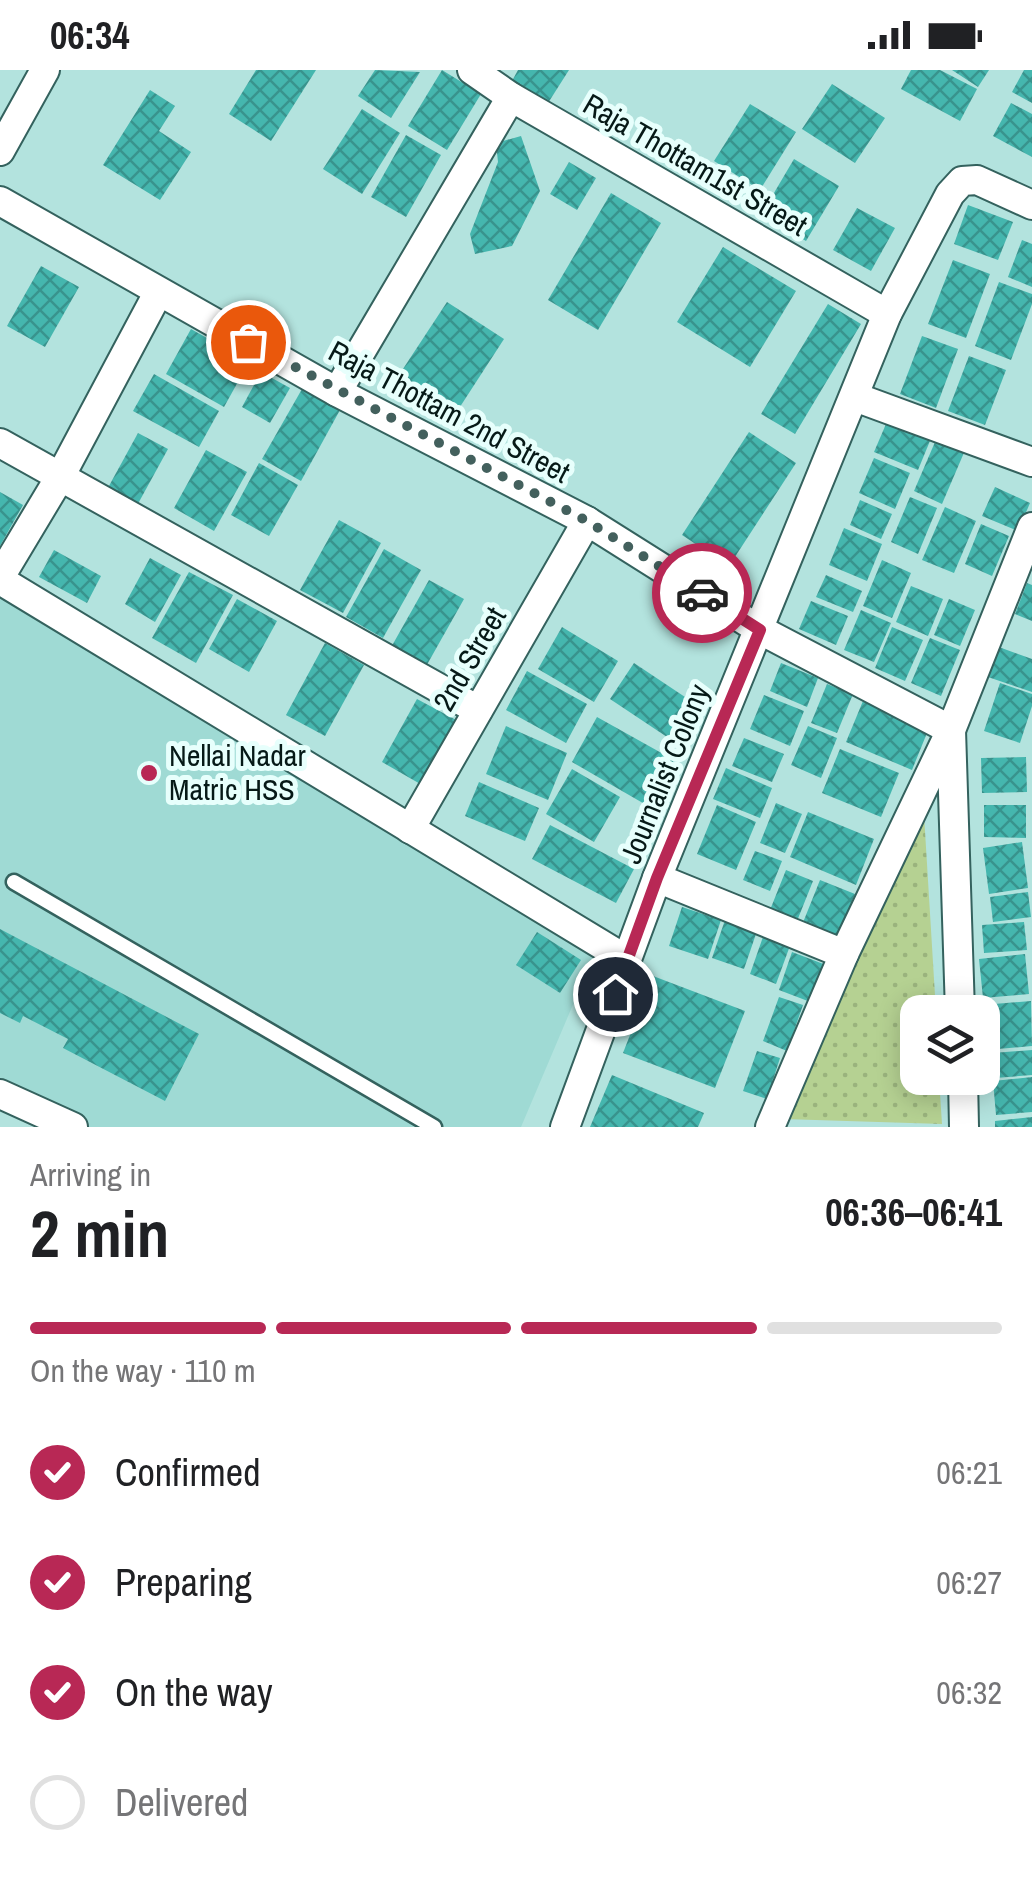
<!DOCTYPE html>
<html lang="en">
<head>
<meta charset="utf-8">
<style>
	:root { --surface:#fff; --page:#f6f6f6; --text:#202124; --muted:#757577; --line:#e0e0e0; --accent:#b82855 }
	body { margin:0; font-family:"Archivo Narrow",sans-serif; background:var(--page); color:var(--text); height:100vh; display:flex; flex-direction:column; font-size:38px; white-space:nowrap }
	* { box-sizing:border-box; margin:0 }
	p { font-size:32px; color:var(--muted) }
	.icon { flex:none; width:55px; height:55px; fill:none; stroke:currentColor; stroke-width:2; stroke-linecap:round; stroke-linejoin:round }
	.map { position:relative; height:1057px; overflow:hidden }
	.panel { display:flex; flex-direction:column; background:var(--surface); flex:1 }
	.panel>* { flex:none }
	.buttons { position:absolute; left:900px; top:925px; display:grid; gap:20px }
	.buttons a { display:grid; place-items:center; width:100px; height:100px; border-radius:20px; background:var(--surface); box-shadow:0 5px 25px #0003; font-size:50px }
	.pin { position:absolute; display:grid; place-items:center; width:85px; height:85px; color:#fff; margin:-42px; border:5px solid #fff; border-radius:50%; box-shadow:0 2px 10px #0007 }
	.courier { position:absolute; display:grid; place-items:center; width:100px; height:100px; margin:-50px; border:8px solid #b82855; border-radius:50%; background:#fff; color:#222; box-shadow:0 2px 12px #0007 }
	.headline em { font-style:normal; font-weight:800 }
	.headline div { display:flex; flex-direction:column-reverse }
	.headline { display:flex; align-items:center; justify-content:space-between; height:170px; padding:0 30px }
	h1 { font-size:65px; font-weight:800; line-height:75px }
	.bar { display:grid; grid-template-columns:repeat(4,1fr); gap:15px 10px; align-content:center; height:120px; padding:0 30px }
	.bar i { height:12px; border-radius:8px; background:var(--line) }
	.bar .active { background:var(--accent) }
	.bar p { grid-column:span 4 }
	ol { padding:0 30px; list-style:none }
	li { display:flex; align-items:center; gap:30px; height:110px }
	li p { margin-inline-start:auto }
	li .icon { padding:10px; border-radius:50%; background:var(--accent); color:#fff; stroke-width:4 }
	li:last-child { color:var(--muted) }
	li i { width:55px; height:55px; border:5px solid var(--line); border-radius:50% }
	.status { display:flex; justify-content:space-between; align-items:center; height:70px; padding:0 50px; background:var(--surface); direction:ltr }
	.status svg { height:28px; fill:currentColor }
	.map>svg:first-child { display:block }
</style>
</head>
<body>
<div class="status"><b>06:34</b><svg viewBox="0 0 49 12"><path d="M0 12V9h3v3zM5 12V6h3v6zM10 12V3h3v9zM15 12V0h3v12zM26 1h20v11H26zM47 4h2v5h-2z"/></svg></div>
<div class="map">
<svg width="1032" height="1057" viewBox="0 0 1032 1057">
	<defs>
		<pattern id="park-dots" width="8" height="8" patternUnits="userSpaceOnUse" patternTransform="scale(2.5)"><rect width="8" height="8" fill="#b5d192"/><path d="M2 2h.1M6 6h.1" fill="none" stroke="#9ab37d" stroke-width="1.8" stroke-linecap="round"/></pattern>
		<pattern id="building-cross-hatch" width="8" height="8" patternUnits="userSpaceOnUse" patternTransform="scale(2.5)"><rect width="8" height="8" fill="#45b6ae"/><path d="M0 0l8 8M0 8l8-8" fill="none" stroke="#38938d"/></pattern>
	</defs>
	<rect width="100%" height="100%" fill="#b3e3de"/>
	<path fill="#9fdad4" d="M 0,528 L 597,878 L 521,1057 L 53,1057 L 0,1032 Z"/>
	<path fill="url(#park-dots)" d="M 923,728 L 936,942 L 918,942 L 918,1008 L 939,1008 L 942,1054 L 783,1049 Z"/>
	<g fill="url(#building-cross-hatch)">
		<path d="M 256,0 L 316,0 L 271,71 L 229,44 Z"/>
		<path d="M 375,0 L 420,2 L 391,48 L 358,26 Z"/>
		<path d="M 442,0 L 481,24 L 447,80 L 408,56 Z"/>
		<path d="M 518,0 L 569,0 L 548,33 L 512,11 Z"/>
		<path d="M 911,0 L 940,0 L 977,19 L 960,51 L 901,19 Z"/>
		<path d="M 952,0 L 989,0 L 978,17 Z"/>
		<path d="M 1024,0 L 1032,0 L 1032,33 L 1012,22 Z"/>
		<path d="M 832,14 L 885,48 L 855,93 L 802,59 Z"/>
		<path d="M 150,20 L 175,36 L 159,61 L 191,82 L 160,130 L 103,95 Z"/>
		<path d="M 1011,33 L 1032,44 L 1032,87 L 993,66 Z"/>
		<path d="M 750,34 L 796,62 L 760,120 L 714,91 Z"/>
		<path d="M 362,39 L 400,63 L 362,124 L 323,99 Z"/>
		<path d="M 406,65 L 441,85 L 406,147 L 371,127 Z"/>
		<path d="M 521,66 L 540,121 L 512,176 L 475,184 L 470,164 L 498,92 L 496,73 Z"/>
		<path d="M 794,89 L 839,116 L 806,171 L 761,145 Z"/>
		<path d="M 569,92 L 596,108 L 577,140 L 550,124 Z"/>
		<path d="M 611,123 L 661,153 L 598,260 L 548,230 Z"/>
		<path d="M 968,135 L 1013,152 L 998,190 L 954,174 Z"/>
		<path d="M 857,138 L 895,158 L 871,201 L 833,180 Z"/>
		<path d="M 1022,170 L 1032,174 L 1032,217 L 1008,207 Z"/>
		<path d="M 723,177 L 796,221 L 750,297 L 677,252 Z"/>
		<path d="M 953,190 L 990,204 L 966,268 L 928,254 Z"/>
		<path d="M 41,196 L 79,217 L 45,277 L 7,256 Z"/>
		<path d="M 999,212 L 1032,224 L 1032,234 L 1011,290 L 975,276 Z"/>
		<path d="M 447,232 L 504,269 L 456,343 L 399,305 Z"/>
		<path d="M 828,234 L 861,254 L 795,364 L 761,344 Z"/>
		<path d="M 191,259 L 249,292 L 224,337 L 166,304 Z"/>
		<path d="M 922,266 L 958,279 L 936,338 L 900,324 Z"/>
		<path d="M 969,286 L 1006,300 L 985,355 L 948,341 Z"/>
		<path d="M 261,302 L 290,318 L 270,353 L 242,337 Z"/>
		<path d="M 154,304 L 219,341 L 199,377 L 133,341 Z"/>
		<path d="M 302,319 L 340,340 L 301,411 L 262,389 Z"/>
		<path d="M 889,347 L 932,366 L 918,400 L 874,382 Z"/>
		<path d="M 941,358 L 969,371 L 942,434 L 914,421 Z"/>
		<path d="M 749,362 L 796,393 L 729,496 L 682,465 Z"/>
		<path d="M 138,363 L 168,379 L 134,441 L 104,425 Z"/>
		<path d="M 206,380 L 247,402 L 214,461 L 174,438 Z"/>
		<path d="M 874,388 L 910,403 L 895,439 L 859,423 Z"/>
		<path d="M 259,393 L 298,415 L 269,466 L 231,445 Z"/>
		<path d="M 995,417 L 1030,433 L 1018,461 L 982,446 Z"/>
		<path d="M 0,422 L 23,435 L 0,476 Z"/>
		<path d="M 910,427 L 937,438 L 918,484 L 891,472 Z"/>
		<path d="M 860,430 L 892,444 L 881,469 L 850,455 Z"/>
		<path d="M 945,437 L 976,451 L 954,503 L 922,490 Z"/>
		<path d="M 339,450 L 381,473 L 343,543 L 300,520 Z"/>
		<path d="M 981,454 L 1009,466 L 992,506 L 965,494 Z"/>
		<path d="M 844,458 L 882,474 L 867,511 L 829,495 Z"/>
		<path d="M 384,479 L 421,500 L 383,568 L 346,547 Z"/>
		<path d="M 54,480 L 101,506 L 87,533 L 39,507 Z"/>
		<path d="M 150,488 L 181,505 L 155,552 L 125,534 Z"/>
		<path d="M 882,490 L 911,503 L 892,548 L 863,536 Z"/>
		<path d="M 189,502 L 233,525 L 196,593 L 152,568 Z"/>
		<path d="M 826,505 L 862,521 L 853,542 L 816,527 Z"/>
		<path d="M 429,510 L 464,529 L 424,600 L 389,581 Z"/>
		<path d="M 1027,513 L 1032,515 L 1032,551 L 1015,544 Z"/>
		<path d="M 911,516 L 943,529 L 928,566 L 896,552 Z"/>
		<path d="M 237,529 L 277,551 L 249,602 L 209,579 Z"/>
		<path d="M 949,529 L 975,540 L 960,576 L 934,565 Z"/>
		<path d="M 811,531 L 848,546 L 836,575 L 799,559 Z"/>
		<path d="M 861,540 L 891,553 L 874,592 L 844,580 Z"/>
		<path d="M 562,557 L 618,591 L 594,632 L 538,599 Z"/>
		<path d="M 892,557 L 923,570 L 905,611 L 875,598 Z"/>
		<path d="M 930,568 L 960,580 L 941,626 L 911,613 Z"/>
		<path d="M 325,573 L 364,595 L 325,666 L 286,645 Z"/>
		<path d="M 996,576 L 1032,589 L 1032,622 L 985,606 Z"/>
		<path d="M 634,593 L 697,635 L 673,671 L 610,629 Z"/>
		<path d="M 781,593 L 818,608 L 807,637 L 770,621 Z"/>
		<path d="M 527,601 L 587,634 L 566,673 L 506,640 Z"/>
		<path d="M 1000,613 L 1032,624 L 1032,636 L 1020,673 L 984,661 Z"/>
		<path d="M 827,614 L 853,624 L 837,663 L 811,653 Z"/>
		<path d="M 764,625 L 804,641 L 790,676 L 750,659 Z"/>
		<path d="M 417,629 L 458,651 L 422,715 L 382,692 Z"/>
		<path d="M 863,631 L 929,658 L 912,700 L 846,672 Z"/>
		<path d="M 597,647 L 674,690 L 648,736 L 572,692 Z"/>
		<path d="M 506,656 L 567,683 L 548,730 L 486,704 Z"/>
		<path d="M 808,656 L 837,668 L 821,708 L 791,695 Z"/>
		<path d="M 744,668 L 784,684 L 772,712 L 732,696 Z"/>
		<path d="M 840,679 L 899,703 L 881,747 L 822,723 Z"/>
		<path d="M 1026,687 L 1027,722 L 982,723 L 981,688 Z"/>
		<path d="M 726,698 L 772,718 L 760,748 L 713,729 Z"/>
		<path d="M 572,699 L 620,727 L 594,772 L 546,744 Z"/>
		<path d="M 479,712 L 539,738 L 525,771 L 465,746 Z"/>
		<path d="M 776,733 L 802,744 L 785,783 L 760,773 Z"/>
		<path d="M 717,735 L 756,752 L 736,800 L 697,784 Z"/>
		<path d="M 984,735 L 1026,735 L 1026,768 L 984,767 Z"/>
		<path d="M 808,742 L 874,769 L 856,815 L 790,787 Z"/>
		<path d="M 550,755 L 634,799 L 616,833 L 532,789 Z"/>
		<path d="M 1022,772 L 1028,818 L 989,824 L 983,778 Z"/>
		<path d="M 755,781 L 782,791 L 770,821 L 743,810 Z"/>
		<path d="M 786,800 L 813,811 L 797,851 L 770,840 Z"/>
		<path d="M 820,810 L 855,824 L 836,869 L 802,855 Z"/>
		<path d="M 1028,822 L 1031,847 L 993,852 L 990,827 Z"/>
		<path d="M 682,837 L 721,850 L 708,889 L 669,876 Z"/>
		<path d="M 725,850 L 757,861 L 744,899 L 712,888 Z"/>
		<path d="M 1024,852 L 1027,880 L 984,883 L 982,855 Z"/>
		<path d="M 0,859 L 199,964 L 165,1031 L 63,978 L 68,969 L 23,946 L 20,953 L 0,943 Z"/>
		<path d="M 537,862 L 581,890 L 560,923 L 516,895 Z"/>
		<path d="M 764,864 L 791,873 L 776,914 L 750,904 Z"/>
		<path d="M 792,882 L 826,895 L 813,933 L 779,920 Z"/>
		<path d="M 1025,884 L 1029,924 L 983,928 L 979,889 Z"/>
		<path d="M 653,906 L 745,941 L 715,1018 L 623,983 Z"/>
		<path d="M 779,927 L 803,935 L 787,981 L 763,971 Z"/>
		<path d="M 1031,931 L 1032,976 L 986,980 L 982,935 Z"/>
		<path d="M 1032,980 L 1032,1005 L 995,1008 L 993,983 Z"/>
		<path d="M 757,981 L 780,988 L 767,1029 L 743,1021 Z"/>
		<path d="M 612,1005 L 704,1043 L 698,1057 L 590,1057 Z"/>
		<path d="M 1032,1007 L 1032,1042 L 996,1045 L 993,1011 Z"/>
		<path d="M 1032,1047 L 1032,1057 L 995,1057 L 995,1051 Z"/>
	</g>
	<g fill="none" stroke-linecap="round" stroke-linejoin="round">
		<g stroke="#34625e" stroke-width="19">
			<path id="lane" d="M 14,812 L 434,1057"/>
		</g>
		<g stroke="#34625e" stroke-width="32">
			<g id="street">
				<path d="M 472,0 L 511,27 L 887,244"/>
				<path d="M 0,81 L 45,0"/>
				<path d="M 0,131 L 337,322 L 587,451 L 760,560 L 951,660 L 960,942"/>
				<path d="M 337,322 L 511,27"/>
				<path d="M 855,327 L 1032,392"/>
				<path d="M 0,373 L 478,640"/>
				<path d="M 0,507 L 60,407 L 158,223"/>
				<path d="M 0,510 L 627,890"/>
				<path d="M 410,759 L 587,451"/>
				<path d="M 657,808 L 844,884"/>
				<path d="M 963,1008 L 964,1057"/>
				<path d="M 0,1024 L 73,1057"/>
				<path d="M 565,1057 L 657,808 L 887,244 L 950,124 L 962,111 L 977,110 L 1032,135"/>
				<path d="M 770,1057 L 844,884 L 951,660 L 1032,457"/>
			</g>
		</g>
		<use href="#lane" stroke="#fff" stroke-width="14"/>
		<use href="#street" stroke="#fff" stroke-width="28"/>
	</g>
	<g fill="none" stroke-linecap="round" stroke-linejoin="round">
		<path stroke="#43605d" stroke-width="10" stroke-dasharray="0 18" d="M 248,272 L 587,451 L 702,523"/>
		<path stroke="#b82855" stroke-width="12" d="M 615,924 L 657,808 L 760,560 L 702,523"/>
	</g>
	<circle fill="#b82855" stroke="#e7fffc" stroke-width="4" cx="149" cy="703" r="10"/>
	<g text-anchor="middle" stroke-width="10" stroke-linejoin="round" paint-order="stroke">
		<g font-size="30" fill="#061917" stroke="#e7fffc">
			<text transform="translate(695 95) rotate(30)" y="10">Raja Thottam1st Street</text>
			<text transform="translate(449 342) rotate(28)" y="10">Raja Thottam 2nd Street</text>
			<text transform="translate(470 589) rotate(-60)" y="10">2nd Street</text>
			<text transform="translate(665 704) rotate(-68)" y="10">Journalist Colony</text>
		</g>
		<g font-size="30" fill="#061917" stroke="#e7fffc" text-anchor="start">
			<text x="169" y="696">Nellai Nadar<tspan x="169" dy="34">Matric HSS</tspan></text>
		</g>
	</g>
</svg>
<div class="buttons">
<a><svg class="icon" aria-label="layers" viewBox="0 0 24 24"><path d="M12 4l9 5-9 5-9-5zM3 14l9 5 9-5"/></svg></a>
</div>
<div class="pin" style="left:248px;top:272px;background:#ea580c"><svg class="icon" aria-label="bag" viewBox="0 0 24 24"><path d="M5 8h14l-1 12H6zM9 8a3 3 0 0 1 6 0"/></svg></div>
<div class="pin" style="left:615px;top:924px;background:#1f2937"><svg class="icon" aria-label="home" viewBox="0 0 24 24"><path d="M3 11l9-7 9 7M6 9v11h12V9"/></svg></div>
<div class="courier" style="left:702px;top:523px"><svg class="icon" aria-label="car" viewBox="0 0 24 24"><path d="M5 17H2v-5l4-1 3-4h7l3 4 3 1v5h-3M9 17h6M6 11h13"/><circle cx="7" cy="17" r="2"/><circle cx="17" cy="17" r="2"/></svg></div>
</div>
<section class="panel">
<div class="headline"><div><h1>2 min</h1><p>Arriving in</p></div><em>06:36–06:41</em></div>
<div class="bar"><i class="active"></i><i class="active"></i><i class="active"></i><i></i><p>On the way · 110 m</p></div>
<ol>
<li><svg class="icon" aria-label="check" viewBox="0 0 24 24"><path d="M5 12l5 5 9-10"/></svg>Confirmed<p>06:21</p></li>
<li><svg class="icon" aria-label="check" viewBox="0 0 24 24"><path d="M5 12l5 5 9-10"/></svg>Preparing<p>06:27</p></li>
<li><svg class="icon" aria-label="check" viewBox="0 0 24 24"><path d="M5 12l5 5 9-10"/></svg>On the way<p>06:32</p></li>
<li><i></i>Delivered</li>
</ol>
</section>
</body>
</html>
